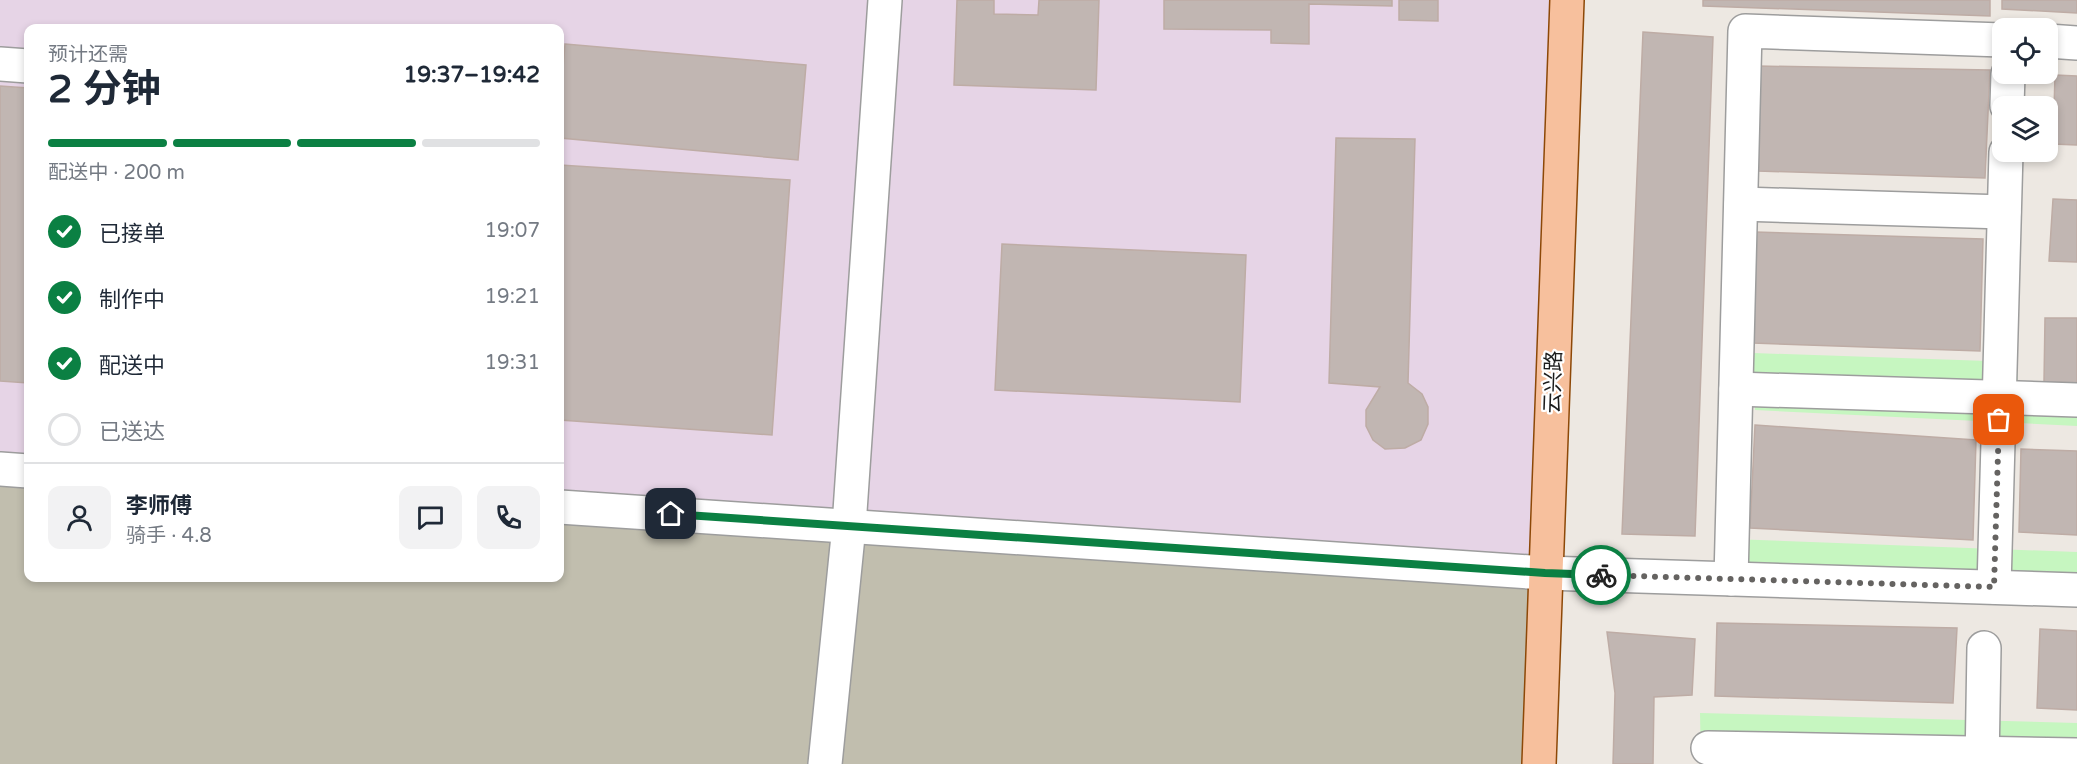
<!DOCTYPE html>
<html lang="zh">
<head>
<meta charset="utf-8">
<style>
	:root { --surface:#fff; --page:#f2f2f3; --text:#1f2937; --muted:#747a83; --line:#e0e1e3; --accent:#0b8043 }
	body { margin:0; font-family:"Varela Round","Noto Sans SC",sans-serif; background:var(--page); color:var(--text); height:100vh; display:flex; flex-direction:column; font-size:22px; white-space:nowrap }
	* { box-sizing:border-box; margin:0 }
	p { font-size:20px; color:var(--muted) }
	.icon { flex:none; width:33px; height:33px; fill:none; stroke:currentColor; stroke-width:2; stroke-linecap:round; stroke-linejoin:round }
	.map { position:relative; flex:1; overflow:hidden }
	.sheet { position:absolute; left:24px; top:24px; width:540px; height:558px; display:flex; flex-direction:column; background:var(--surface); border-radius:12px; box-shadow:0 3px 9px #0003 }
	.sheet>* { flex:none }
	.controls { position:absolute; left:1992px; top:18px; display:grid; gap:12px }
	.controls a { display:grid; place-items:center; width:66px; height:66px; border-radius:12px; background:var(--surface); box-shadow:0 3px 9px #0003; font-size:30px }
	.pin { position:absolute; display:grid; place-items:center; width:51px; height:51px; color:#fff; margin:-26px; border-radius:12px; box-shadow:0 3px 9px #0006 }
	.courier { position:absolute; display:grid; place-items:center; width:60px; height:60px; margin:-30px; border:4px solid #0b8043; border-radius:50%; background:#fff; color:#222; box-shadow:0 2px 8px #0007 }
	.summary em { font-style:normal; font-weight:700 }
	.summary div { display:flex; flex-direction:column-reverse }
	.summary { display:flex; align-items:center; justify-content:space-between; height:102px; padding:0 24px }
	h1 { font-size:39px; font-weight:700; line-height:45px }
	.bar { display:grid; grid-template-columns:repeat(4,1fr); gap:9px 6px; align-content:center; height:72px; padding:0 24px }
	.bar i { height:8px; border-radius:4px; background:var(--line) }
	.bar .active { background:var(--accent) }
	.bar p { grid-column:span 4 }
	.line { display:flex; align-items:center; gap:15px; padding:0 24px; border-top:2px solid var(--line) }
	.line div { flex:1 }
	.round { display:grid; place-items:center; flex:none; width:63px; height:63px; border-radius:12px; background:var(--page) }
	ol { padding:0 24px; list-style:none }
	li { display:flex; align-items:center; gap:18px; height:66px }
	li p { margin-inline-start:auto }
	li .icon { padding:6px; border-radius:50%; background:var(--accent); color:#fff; stroke-width:4 }
	li:last-child { color:var(--muted) }
	li i { width:33px; height:33px; border:3px solid var(--line); border-radius:50% }
	.map>svg:first-child { display:block }
</style>
</head>
<body>
<div class="map">
<svg width="2077" height="764" viewBox="0 0 2077 764">
	<rect width="100%" height="100%" fill="#ede8e2"/>
	<path fill="#e6d4e6" d="M 0,0 L 1567,0 L 1545,573 L 560,507 L 560,28 L 28,28 L 28,471 L 0,469 Z"/>
	<path fill="#c1beae" d="M 0,469 L 28,471 L 28,578 L 560,578 L 560,507 L 1545,573 L 1539,764 L 0,764 Z"/>
	<g fill="#c6f6c0">
		<path d="M 1753,353 L 2017,362 L 2018,386 L 2077,386 L 2077,426 L 1755,410 Z"/>
		<path d="M 1732,539 L 2077,552 L 2077,590 L 1731,579 Z"/>
		<path d="M 1700,713 L 2077,723 L 2077,764 L 1701,764 Z"/>
	</g>
	<g fill="#c1b6b2" stroke="#beaca5" stroke-width="1.5">
		<path d="M 957,0 L 994,0 L 994,14 L 1038,15 L 1039,0 L 1099,0 L 1096,90 L 954,85 Z"/>
		<path d="M 1164,0 L 1392,0 L 1392,6 L 1309,4 L 1309,44 L 1271,43 L 1271,30 L 1164,29 Z"/>
		<path d="M 1399,0 L 1438,0 L 1438,21 L 1399,20 Z"/>
		<path d="M 1703,0 L 1990,0 L 1990,16 L 1703,6 Z"/>
		<path d="M 2002,0 L 2077,0 L 2077,13 L 2002,9 Z"/>
		<path d="M 1643,32 L 1713,37 L 1695,536 L 1622,534 Z"/>
		<path d="M 565,44 L 806,65 L 798,160 L 560,138 L 560,104 Z"/>
		<path d="M 1758,66 L 1990,70 L 1985,178 L 1758,171 Z"/>
		<path d="M 2055,75 L 2077,76 L 2077,145 L 2053,144 Z"/>
		<path d="M 0,86 L 28,88 L 28,383 L 0,381 Z"/>
		<path d="M 1336,138 L 1415,139 L 1408,383 L 1422,394 L 1428,407 L 1428,424 L 1421,440 L 1405,448 L 1385,449 L 1373,440 L 1366,426 L 1366,410 L 1380,387 L 1329,383 Z"/>
		<path d="M 560,165 L 790,180 L 772,435 L 560,420 Z"/>
		<path d="M 2053,199 L 2077,200 L 2077,262 L 2049,261 Z"/>
		<path d="M 1755,232 L 1983,239 L 1980,351 L 1753,343 Z"/>
		<path d="M 1002,244 L 1246,255 L 1240,402 L 995,390 Z"/>
		<path d="M 2045,318 L 2077,318 L 2077,383 L 2044,382 Z"/>
		<path d="M 1755,425 L 1976,440 L 1973,540 L 1750,528 Z"/>
		<path d="M 2021,449 L 2077,451 L 2077,535 L 2019,532 Z"/>
		<path d="M 1717,623 L 1957,628 L 1953,703 L 1715,696 Z"/>
		<path d="M 2040,629 L 2077,631 L 2077,710 L 2037,708 Z"/>
		<path d="M 1607,632 L 1695,639 L 1692,695 L 1654,697 L 1653,764 L 1613,764 L 1615,693 Z"/>
	</g>
	<g fill="none" stroke-linecap="round" stroke-linejoin="round">
		<g stroke="#9d9d9d" stroke-width="36">
			<g id="minor">
				<path d="M 2048,41 L 2077,43"/>
				<path d="M 0,64 L 28,66"/>
				<path d="M 2007,106 L 2008,74"/>
				<path d="M 1741,204 L 2004,212"/>
				<path d="M 1736,389 L 2077,400"/>
				<path d="M 0,469 L 28,471"/>
				<path d="M 560,507 L 1545,573 L 2077,590"/>
				<path d="M 1731,579 L 1745,31 L 2002,40"/>
				<path d="M 1994,587 L 2006,152"/>
				<path d="M 1708,748 L 2077,755"/>
				<path d="M 825,764 L 849,526 L 885,0"/>
				<path d="M 1982,764 L 1984,648"/>
			</g>
		</g>
		<g stroke="#8d4807" stroke-width="36">
			<path id="major" d="M 1539,764 L 1567,0"/>
		</g>
		<use href="#minor" stroke="#fff" stroke-width="33"/>
		<use href="#major" stroke="#f7c09d" stroke-width="33"/>
	</g>
	<g fill="none" stroke-linecap="round" stroke-linejoin="round">
		<path stroke="#656361" stroke-width="6" stroke-dasharray="0 10.8" d="M 1601,575 L 1994,587 L 1999,420"/>
		<path stroke="#0b8043" stroke-width="8" d="M 671,514 L 1545,573 L 1601,575"/>
	</g>
	<g text-anchor="middle" stroke-width="4.5" stroke-linejoin="round" paint-order="stroke">
		<g font-size="21" fill="#1c1c1c" stroke="#fff">
			<text transform="translate(1553 382) rotate(-88)" y="7">云兴路</text>
		</g>
	</g>
</svg>
<div class="controls">
<a><svg class="icon" aria-label="locate" viewBox="0 0 24 24"><circle cx="12" cy="12" r="6"/><path d="M12 2v4M12 18v4M2 12h4M18 12h4"/></svg></a>
<a><svg class="icon" aria-label="layers" viewBox="0 0 24 24"><path d="M12 4l9 5-9 5-9-5zM3 14l9 5 9-5"/></svg></a>
</div>
<div class="pin" style="left:1999px;top:420px;background:#ea580c"><svg class="icon" aria-label="bag" viewBox="0 0 24 24"><path d="M5 8h14l-1 12H6zM9 8a3 3 0 0 1 6 0"/></svg></div>
<div class="pin" style="left:671px;top:514px;background:#1f2937"><svg class="icon" aria-label="home" viewBox="0 0 24 24"><path d="M3 11l9-7 9 7M6 9v11h12V9"/></svg></div>
<div class="courier" style="left:1601px;top:575px"><svg class="icon" aria-label="bike" viewBox="0 0 24 24"><circle cx="6" cy="16" r="4"/><circle cx="18" cy="16" r="4"/><path d="M6 16l4-8h5l3 8M10 8l3 8H6M13 5h3"/></svg></div>
<section class="sheet">
<div class="summary"><div><h1>2 分钟</h1><p>预计还需</p></div><em>19:37–19:42</em></div>
<div class="bar"><i class="active"></i><i class="active"></i><i class="active"></i><i></i><p>配送中 · 200 m</p></div>
<ol>
<li><svg class="icon" aria-label="check" viewBox="0 0 24 24"><path d="M5 12l5 5 9-10"/></svg>已接单<p>19:07</p></li>
<li><svg class="icon" aria-label="check" viewBox="0 0 24 24"><path d="M5 12l5 5 9-10"/></svg>制作中<p>19:21</p></li>
<li><svg class="icon" aria-label="check" viewBox="0 0 24 24"><path d="M5 12l5 5 9-10"/></svg>配送中<p>19:31</p></li>
<li><i></i>已送达</li>
</ol>
<div class="line" style="height:108px"><a class="round"><svg class="icon" aria-label="person" viewBox="0 0 24 24"><circle cx="12" cy="8" r="4"/><path d="M4 21q1-7 8-7t8 7"/></svg></a><div><b>李师傅</b><p>骑手 · 4.8</p></div><a class="round"><svg class="icon" aria-label="chat" viewBox="0 0 24 24"><path d="M4 5h16v11H9l-5 4z"/></svg></a><a class="round"><svg class="icon" aria-label="phone" viewBox="0 0 24 24"><path d="M5 4h4l2 5-3 2q2 4 5 5l2-3 5 2v4C11 20 4 13 5 4z"/></svg></a></div>
</section>
</div>
</body>
</html>
